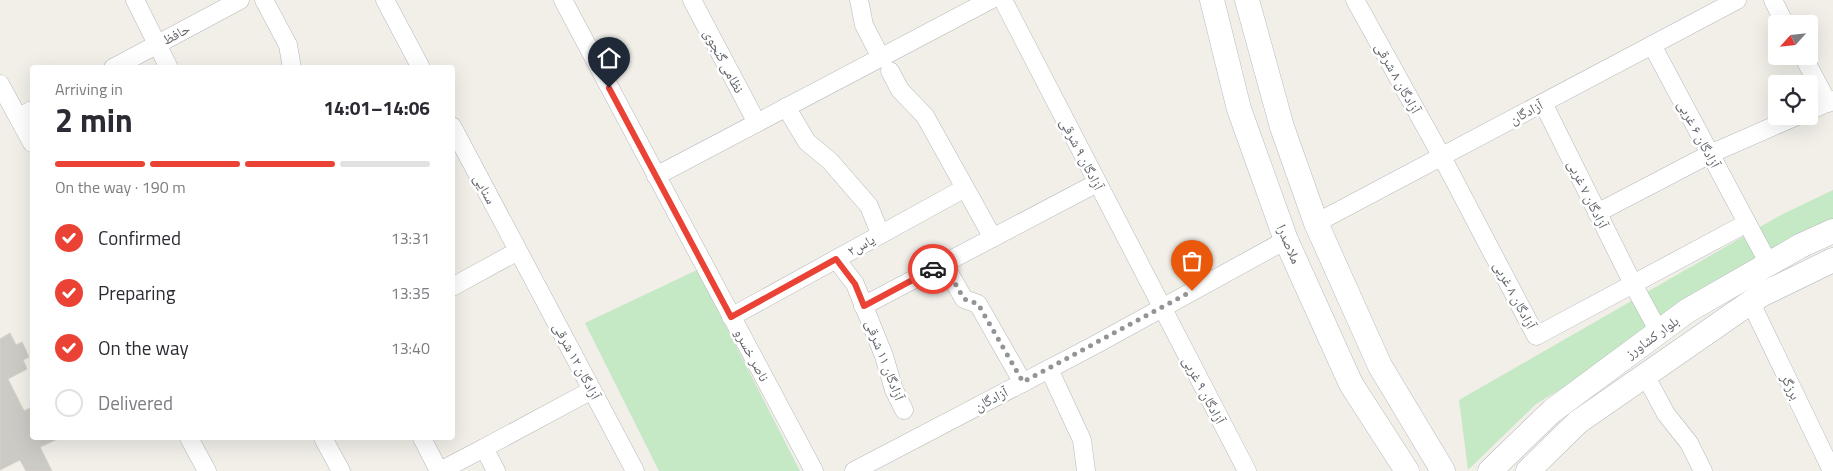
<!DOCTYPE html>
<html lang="en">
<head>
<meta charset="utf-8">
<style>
	:root { --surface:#fff; --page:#f2f2f3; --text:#2b2b33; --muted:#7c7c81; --line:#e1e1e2; --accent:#ea4335 }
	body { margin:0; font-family:"Titillium Web","Noto Naskh Arabic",sans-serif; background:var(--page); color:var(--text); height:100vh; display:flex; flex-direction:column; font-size:19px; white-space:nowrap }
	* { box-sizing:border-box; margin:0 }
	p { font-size:16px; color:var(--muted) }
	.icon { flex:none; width:28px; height:28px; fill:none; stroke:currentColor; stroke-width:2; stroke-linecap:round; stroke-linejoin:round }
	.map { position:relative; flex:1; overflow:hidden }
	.details { position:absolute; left:30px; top:65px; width:425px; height:375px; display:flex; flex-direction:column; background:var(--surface); border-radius:5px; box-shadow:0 5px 20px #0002 }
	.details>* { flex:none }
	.needle { width:32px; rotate:243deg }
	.fabs { position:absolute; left:1768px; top:15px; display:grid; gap:10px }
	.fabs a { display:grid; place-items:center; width:50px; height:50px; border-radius:5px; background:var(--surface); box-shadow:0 5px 20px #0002; font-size:25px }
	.pin { position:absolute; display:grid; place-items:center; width:42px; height:42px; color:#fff; margin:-51px -21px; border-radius:50% 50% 50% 0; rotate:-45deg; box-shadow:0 0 5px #0007 }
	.pin .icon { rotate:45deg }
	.courier { position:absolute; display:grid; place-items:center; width:50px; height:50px; margin:-25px; border:4px solid #ea4335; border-radius:50%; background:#fff; color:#222; box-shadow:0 1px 6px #0007 }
	.overview em { font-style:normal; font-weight:700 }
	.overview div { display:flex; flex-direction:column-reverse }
	.overview { display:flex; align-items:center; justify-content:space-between; height:85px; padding:0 25px }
	h1 { font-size:32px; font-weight:700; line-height:38px }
	.bar { display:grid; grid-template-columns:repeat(4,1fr); gap:8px 5px; align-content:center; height:60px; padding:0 25px }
	.bar i { height:6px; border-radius:4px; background:var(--line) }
	.bar .selected { background:var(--accent) }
	.bar p { grid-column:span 4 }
	ol { padding:0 25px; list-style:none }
	li { display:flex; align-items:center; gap:15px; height:55px }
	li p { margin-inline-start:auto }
	li .icon { padding:5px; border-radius:50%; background:var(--accent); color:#fff; stroke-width:4 }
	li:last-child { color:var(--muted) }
	li i { width:28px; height:28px; border:2px solid var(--line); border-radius:50% }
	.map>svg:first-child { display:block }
</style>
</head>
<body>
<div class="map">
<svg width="1833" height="471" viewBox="0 0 1833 471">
	<rect width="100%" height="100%" fill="#f1efe8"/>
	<g fill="#c5e8c5">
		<path d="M 1833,190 L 1833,232 L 1769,264 L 1536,404 L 1468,470 L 1459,400 L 1781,215 Z"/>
		<path d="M 697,270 L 800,471 L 659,471 L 585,323 Z"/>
	</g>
	<path fill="#cccac5" stroke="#d6d1c6" d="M 10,333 L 16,345 L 22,342 L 29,357 L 23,360 L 27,369 L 8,379 L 24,411 L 32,407 L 32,438 L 60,438 L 40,447 L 52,471 L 26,471 L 20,460 L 0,470 L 0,339 Z"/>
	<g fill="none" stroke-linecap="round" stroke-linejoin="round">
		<g stroke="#b5b8bc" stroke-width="19">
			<g id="minor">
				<path d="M 135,0 L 169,68"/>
				<path d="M 264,0 L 288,45 L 292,68"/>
				<path d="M 385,0 L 421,68"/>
				<path d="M 563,0 L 814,471"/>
				<path d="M 692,0 L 757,123"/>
				<path d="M 859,0 L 864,25 L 881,58"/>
				<path d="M 1003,0 L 1247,471"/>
				<path d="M 1355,0 L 1442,157 L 1536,336 L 1747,223"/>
				<path d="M 1773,0 L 1785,24"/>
				<path d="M 1652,45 L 1769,264"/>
				<path d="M 1803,56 L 1828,103"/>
				<path d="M 113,68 L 240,0"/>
				<path d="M 890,71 L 900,90 L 925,116 L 993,238"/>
				<path d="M 0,84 L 32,143"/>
				<path d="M 1543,103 L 1633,284 L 1659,332"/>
				<path d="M 786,107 L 807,142 L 830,161 L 869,206 L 877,226"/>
				<path d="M 1809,111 L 1833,100"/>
				<path d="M 19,117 L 32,110"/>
				<path d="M 452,126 L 635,471"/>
				<path d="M 656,176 L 990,0"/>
				<path d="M 1597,213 L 1710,154 L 1797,116"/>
				<path d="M 1316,223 L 1737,0"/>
				<path d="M 836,259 L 855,284 L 884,356 L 894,390 L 904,410"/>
				<path d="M 944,264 L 964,299 L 978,304 L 1023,383"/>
				<path d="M 452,287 L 518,251"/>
				<path d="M 1751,303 L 1832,471"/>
				<path d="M 863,306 L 1097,183"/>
				<path d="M 731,317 L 965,188"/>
				<path d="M 1049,369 L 1082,440 L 1086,471"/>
				<path d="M 1645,375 L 1666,414 L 1689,443 L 1703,471"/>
				<path d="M 189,438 L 207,471"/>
				<path d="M 323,438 L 341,471"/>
				<path d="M 422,438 L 439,471"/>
				<path d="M 484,448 L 592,390"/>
				<path d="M 440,471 L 484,448 L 496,471"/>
				<path d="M 854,471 L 1091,347 L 1286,240"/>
			</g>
		</g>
		<g stroke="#b6babf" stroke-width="25">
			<g id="secondary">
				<path d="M 1212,0 L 1239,109 L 1286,240 L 1351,384 L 1407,471"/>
				<path d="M 1247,0 L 1282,127 L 1316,223 L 1380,366 L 1443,471"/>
				<path d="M 1490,471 L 1552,411 L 1687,311 L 1800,246 L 1833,231"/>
				<path d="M 1528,471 L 1578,422 L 1761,295 L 1833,260"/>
			</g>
		</g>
		<use href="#minor" stroke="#fff" stroke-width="18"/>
		<use href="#secondary" stroke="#fff" stroke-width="24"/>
	</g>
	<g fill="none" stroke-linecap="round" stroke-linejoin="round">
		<path stroke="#929495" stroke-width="5" stroke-dasharray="0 9" d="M 933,269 L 944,264 L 964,299 L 978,304 L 1023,382 L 1192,291"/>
		<path stroke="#ea4335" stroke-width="6" d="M 609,88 L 731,317 L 836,259 L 855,284 L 864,306 L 933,269"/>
	</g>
	<g text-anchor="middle" stroke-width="5" stroke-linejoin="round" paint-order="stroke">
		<g font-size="14" fill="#5f6368" stroke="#fff">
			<text transform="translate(176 34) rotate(-28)" y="5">حافظ</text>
			<text transform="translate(724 61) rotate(62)" y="5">نظامی گنجوی</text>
			<text transform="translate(1398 78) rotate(61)" y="5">آزادگان ۸ شرقی</text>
			<text transform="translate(1526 112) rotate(-28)" y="5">آزادگان</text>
			<text transform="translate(1699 134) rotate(62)" y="5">آزادگان ۶ غربی</text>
			<text transform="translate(1082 154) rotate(63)" y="5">آزادگان ۹ شرقی</text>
			<text transform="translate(485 189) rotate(62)" y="5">سنایی</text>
			<text transform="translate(1588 194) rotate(64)" y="5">آزادگان ۷ غربی</text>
			<text transform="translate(1289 244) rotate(67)" y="5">ملاصدرا</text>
			<text transform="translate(861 245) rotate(-29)" y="5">یاس۲</text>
			<text transform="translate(1515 295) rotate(62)" y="5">آزادگان ۸ غربی</text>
			<text transform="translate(1652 337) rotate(-36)" y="5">بلوار کشاورز</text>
			<text transform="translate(752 355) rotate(62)" y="5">ناصر خسرو</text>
			<text transform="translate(885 360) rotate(69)" y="5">آزادگان ۱۱ شرقی</text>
			<text transform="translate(577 361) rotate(62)" y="5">آزادگان ۱۲ شرقی</text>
			<text transform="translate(1791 387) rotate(64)" y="5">برزگر</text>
			<text transform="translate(1204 390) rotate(62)" y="5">آزادگان ۹ غربی</text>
			<text transform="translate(991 399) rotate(-28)" y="5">آزادگان</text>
		</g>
	</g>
</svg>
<div class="fabs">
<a><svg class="needle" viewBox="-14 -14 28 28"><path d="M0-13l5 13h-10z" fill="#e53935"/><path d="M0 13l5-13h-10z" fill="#7c7c81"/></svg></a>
<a><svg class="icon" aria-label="locate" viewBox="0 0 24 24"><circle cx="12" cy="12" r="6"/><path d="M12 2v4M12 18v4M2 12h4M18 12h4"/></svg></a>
</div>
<div class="pin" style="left:1192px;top:291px;background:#ea580c"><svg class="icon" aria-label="bag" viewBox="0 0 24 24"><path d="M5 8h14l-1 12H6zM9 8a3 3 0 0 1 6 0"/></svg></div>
<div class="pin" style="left:609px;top:88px;background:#1f2937"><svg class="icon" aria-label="home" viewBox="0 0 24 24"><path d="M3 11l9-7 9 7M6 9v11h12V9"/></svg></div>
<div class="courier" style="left:933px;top:269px"><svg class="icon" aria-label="car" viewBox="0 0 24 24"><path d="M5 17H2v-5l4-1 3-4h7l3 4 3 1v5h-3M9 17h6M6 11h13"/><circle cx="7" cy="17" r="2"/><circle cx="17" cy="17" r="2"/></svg></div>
<section class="details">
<div class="overview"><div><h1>2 min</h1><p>Arriving in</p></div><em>14:01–14:06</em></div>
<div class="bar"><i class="selected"></i><i class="selected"></i><i class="selected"></i><i></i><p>On the way · 190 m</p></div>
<ol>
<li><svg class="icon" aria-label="check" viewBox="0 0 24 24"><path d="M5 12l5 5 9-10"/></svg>Confirmed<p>13:31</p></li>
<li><svg class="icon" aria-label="check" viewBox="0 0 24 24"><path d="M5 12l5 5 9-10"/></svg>Preparing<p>13:35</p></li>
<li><svg class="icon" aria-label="check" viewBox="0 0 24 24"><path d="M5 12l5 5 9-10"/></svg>On the way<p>13:40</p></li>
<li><i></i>Delivered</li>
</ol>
</section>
</div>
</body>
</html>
